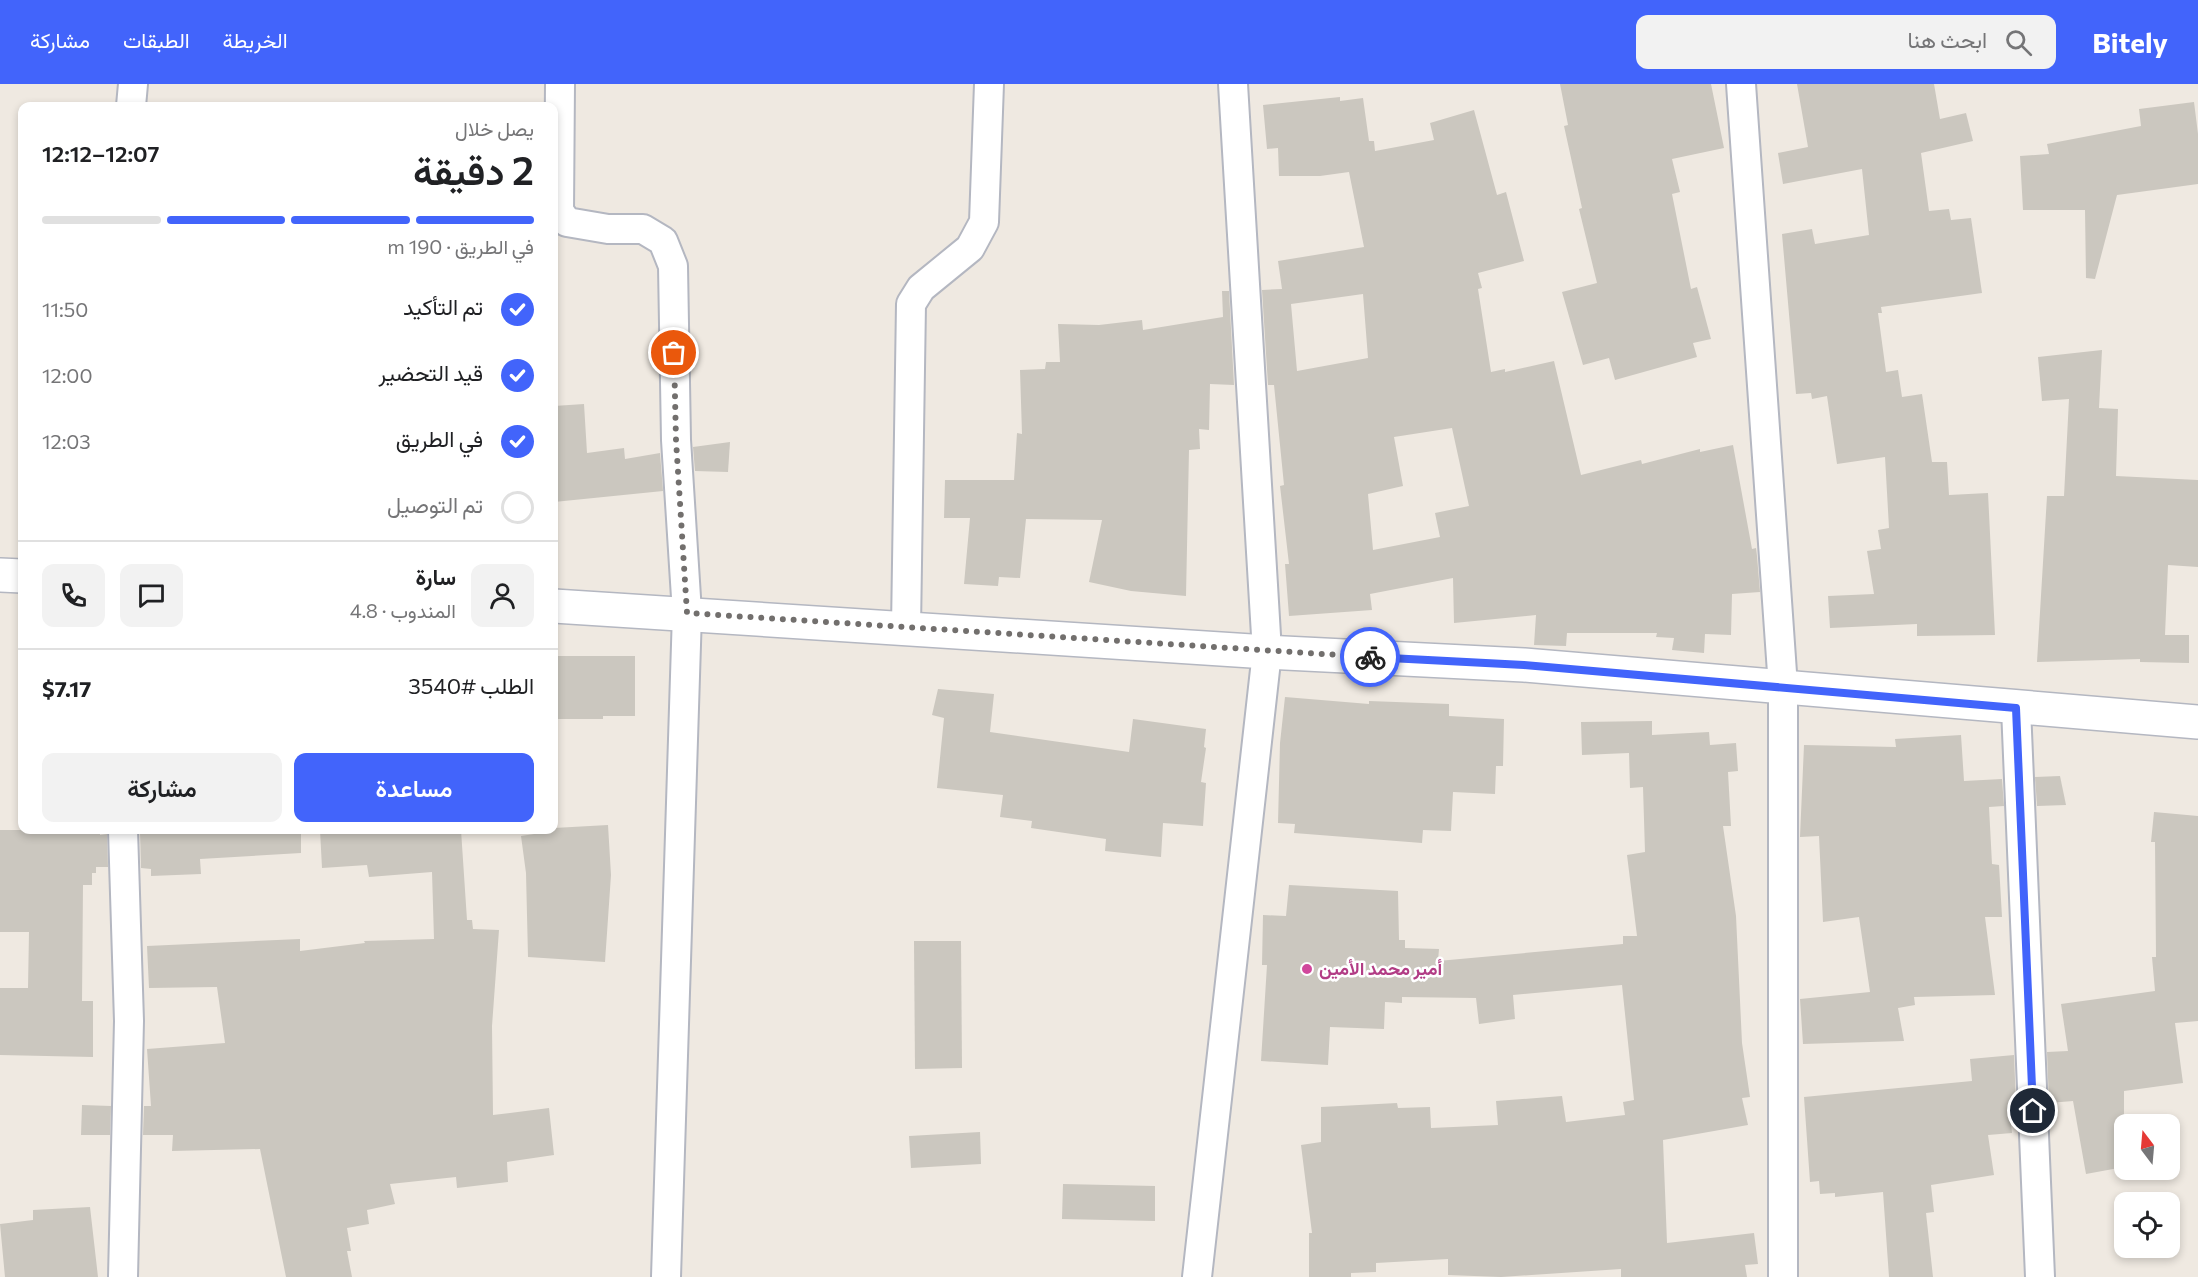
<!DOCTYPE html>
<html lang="ar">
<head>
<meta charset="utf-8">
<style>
	:root { --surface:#fff; --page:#f2f2f2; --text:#202124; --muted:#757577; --line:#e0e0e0; --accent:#4264fb }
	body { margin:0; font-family:Commissioner,Vazirmatn,sans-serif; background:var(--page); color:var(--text); direction:rtl; height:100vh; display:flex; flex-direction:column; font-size:22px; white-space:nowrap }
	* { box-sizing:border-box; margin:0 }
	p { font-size:20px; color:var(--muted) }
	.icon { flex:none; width:33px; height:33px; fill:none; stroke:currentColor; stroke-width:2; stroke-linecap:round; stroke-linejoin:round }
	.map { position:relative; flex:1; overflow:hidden; direction:ltr }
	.drawer { position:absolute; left:18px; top:18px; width:540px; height:732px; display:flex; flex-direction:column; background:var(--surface); border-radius:12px; box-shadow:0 3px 9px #0003; direction:rtl }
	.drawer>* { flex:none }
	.needle { width:39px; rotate:344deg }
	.controls { position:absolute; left:2114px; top:1030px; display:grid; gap:12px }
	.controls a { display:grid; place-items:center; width:66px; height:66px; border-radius:12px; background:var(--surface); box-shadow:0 3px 9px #0003; font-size:30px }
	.pin { position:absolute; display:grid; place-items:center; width:51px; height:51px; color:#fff; margin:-26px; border:3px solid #fff; border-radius:50%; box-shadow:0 2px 6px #0007 }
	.courier { position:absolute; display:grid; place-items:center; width:60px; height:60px; margin:-30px; border:4px solid #4264fb; border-radius:50%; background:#fff; color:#222; box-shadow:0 2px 8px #0007 }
	.summary em { font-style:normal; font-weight:600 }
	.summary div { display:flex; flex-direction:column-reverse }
	.summary { display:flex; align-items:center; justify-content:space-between; height:102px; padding:0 24px }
	h1 { font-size:39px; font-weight:600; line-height:45px }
	.bar { display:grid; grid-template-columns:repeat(4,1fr); gap:9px 6px; align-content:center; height:72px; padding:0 24px }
	.bar i { height:8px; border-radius:4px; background:var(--line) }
	.bar .active { background:var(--accent) }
	.bar p { grid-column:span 4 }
	.line { display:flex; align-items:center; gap:15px; padding:0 24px; border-top:2px solid var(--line) }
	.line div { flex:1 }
	.round { display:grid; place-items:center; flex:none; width:63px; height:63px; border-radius:12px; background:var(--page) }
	ol { padding:0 24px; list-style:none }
	li { display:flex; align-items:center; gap:18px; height:66px }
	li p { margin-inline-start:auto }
	li .icon { padding:6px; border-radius:50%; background:var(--accent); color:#fff; stroke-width:4 }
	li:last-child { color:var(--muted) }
	li i { width:33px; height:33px; border:3px solid var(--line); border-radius:50% }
	.action { display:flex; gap:12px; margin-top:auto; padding:12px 24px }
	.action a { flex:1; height:69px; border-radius:12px; background:var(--accent); color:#fff; font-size:24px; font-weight:600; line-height:69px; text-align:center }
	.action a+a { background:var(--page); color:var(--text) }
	header { display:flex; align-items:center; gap:36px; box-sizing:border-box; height:84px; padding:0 30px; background:var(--accent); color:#fff }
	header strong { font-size:28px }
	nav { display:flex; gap:33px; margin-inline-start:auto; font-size:21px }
	.search { width:420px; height:54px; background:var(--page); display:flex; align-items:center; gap:15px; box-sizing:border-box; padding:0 21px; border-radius:12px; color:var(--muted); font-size:22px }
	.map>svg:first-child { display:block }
</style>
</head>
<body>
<header>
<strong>Bitely</strong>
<div class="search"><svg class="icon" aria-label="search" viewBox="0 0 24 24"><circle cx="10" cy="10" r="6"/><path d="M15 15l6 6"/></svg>ابحث هنا</div>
<nav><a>الخريطة</a><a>الطبقات</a><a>مشاركة</a></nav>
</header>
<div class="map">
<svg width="2198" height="1193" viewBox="0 0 2198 1193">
	<rect width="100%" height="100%" fill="#efe9e1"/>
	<g fill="#cbc7bf" fill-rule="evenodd">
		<path d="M 1560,0 L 1711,0 L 1724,64 L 1672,75 L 1680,108 L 1672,110 L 1691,205 L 1697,203 L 1711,255 L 1693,259 L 1697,273 L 1615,296 L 1609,274 L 1583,281 L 1562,208 L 1597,199 L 1579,125 L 1582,124 L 1564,42 L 1568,41 Z"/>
		<path d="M 1797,0 L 1934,0 L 1940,35 L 1966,29 L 1973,57 L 1921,69 L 1929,127 L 1949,125 L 1951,136 L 1971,134 L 1982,209 L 1881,223 L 1882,229 L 1878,229 L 1886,288 L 1898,286 L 1902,313 L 1922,310 L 1932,378 L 1947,378 L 1949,411 L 1988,409 L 1995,551 L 1917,552 L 1917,540 L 1830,544 L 1828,512 L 1874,510 L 1867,467 L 1881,465 L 1878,446 L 1889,444 L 1885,373 L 1837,380 L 1827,312 L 1812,315 L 1811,309 L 1796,310 L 1782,150 L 1812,145 L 1815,160 L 1869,151 L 1862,85 L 1783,100 L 1778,69 L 1808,63 Z"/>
		<path d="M 1340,13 L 1340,17 L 1363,14 L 1369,57 L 1374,57 L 1375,67 L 1434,56 L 1430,39 L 1474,26 L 1497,111 L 1506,108 L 1524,177 L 1478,189 L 1482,204 L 1478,205 L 1491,288 L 1505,285 L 1505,288 L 1554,277 L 1581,391 L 1641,376 L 1642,380 L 1700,365 L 1700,368 L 1733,361 L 1752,465 L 1756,464 L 1757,472 L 1760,508 L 1732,510 L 1731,551 L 1705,550 L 1704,569 L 1672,566 L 1674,554 L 1656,553 L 1657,549 L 1567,549 L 1566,562 L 1534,561 L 1536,531 L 1454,539 L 1453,494 L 1370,510 L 1372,526 L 1289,532 L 1285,480 L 1289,480 L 1280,402 L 1284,401 L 1274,301 L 1268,301 L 1262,206 L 1282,205 L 1278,177 L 1364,163 L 1349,88 L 1320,92 L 1279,92 L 1278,64 L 1267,65 L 1263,21 ZM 1363,210 L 1368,274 L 1297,287 L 1291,220 ZM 1452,344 L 1469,422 L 1435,429 L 1440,453 L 1373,466 L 1368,410 L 1403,402 L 1394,353 Z"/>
		<path d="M 2194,18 L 2198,50 L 2198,100 L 2117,111 L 2095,195 L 2086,194 L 2085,126 L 2023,126 L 2020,72 L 2049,70 L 2047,60 L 2141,42 L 2139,25 Z"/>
		<path d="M 1222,207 L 1229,207 L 1234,301 L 1210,300 L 1209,346 L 1199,345 L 1200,365 L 1189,366 L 1186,512 L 1131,507 L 1089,498 L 1102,436 L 1026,435 L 1020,494 L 999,493 L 998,502 L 964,500 L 970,434 L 944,434 L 945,396 L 1014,396 L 1017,349 L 1022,350 L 1020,286 L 1045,285 L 1046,278 L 1060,278 L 1058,240 L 1099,241 L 1142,236 L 1143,246 L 1223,233 Z"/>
		<path d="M 2102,266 L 2099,324 L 2118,325 L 2116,392 L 2198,396 L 2198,483 L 2168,481 L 2165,551 L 2189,551 L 2189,579 L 2140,578 L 2140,575 L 2037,578 L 2047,412 L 2064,412 L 2069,315 L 2042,317 L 2038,273 Z"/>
		<path d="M 584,320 L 587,369 L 624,364 L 625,375 L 660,369 L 663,407 L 554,418 L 554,322 Z"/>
		<path d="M 730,358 L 728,388 L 695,387 L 693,363 Z"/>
		<path d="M 554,572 L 635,572 L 635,632 L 603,632 L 603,635 L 554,635 Z"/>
		<path d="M 938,605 L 994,610 L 990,648 L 1129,668 L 1133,635 L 1206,645 L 1204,663 L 1206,664 L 1201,698 L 1206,699 L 1203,742 L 1163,739 L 1161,773 L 1105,767 L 1106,755 L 1031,744 L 1032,737 L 1000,733 L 1003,711 L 937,704 L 944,634 L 932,631 Z"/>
		<path d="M 1285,613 L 1369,620 L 1369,617 L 1449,620 L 1449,632 L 1504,635 L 1503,682 L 1496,682 L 1495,710 L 1453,708 L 1451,747 L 1423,746 L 1422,759 L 1294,749 L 1295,740 L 1278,739 L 1280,659 Z"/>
		<path d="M 1652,637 L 1652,651 L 1709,648 L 1710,661 L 1736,659 L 1738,687 L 1728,688 L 1731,742 L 1723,742 L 1736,832 L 1742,959 L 1750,1013 L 1742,1014 L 1748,1041 L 1663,1056 L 1667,1159 L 1754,1149 L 1758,1180 L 1745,1181 L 1747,1193 L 1621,1193 L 1621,1185 L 1501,1193 L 1448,1191 L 1448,1175 L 1376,1179 L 1376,1188 L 1351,1189 L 1351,1193 L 1309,1193 L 1309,1149 L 1312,1149 L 1301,1061 L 1321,1058 L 1321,1023 L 1397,1019 L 1398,1024 L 1430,1023 L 1431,1044 L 1498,1041 L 1496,1017 L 1562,1012 L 1566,1038 L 1625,1031 L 1623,1018 L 1634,1016 L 1622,901 L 1513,911 L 1515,935 L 1479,940 L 1476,914 L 1402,913 L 1402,919 L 1385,918 L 1384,945 L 1330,943 L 1328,981 L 1261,977 L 1267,881 L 1262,881 L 1263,831 L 1286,832 L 1289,801 L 1398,807 L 1399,856 L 1405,856 L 1405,864 L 1439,865 L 1438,877 L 1623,860 L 1623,852 L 1637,852 L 1627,771 L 1645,768 L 1643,703 L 1630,704 L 1629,669 L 1582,671 L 1581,638 Z"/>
		<path d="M 1961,651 L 1964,697 L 2002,695 L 2004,722 L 1989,723 L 1992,780 L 1999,781 L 2002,833 L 1985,833 L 1995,911 L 1914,913 L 1915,921 L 1898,924 L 1904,957 L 1803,960 L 1800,915 L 1870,908 L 1859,833 L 1823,838 L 1819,752 L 1800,753 L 1804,661 L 1896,663 L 1895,655 Z"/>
		<path d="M 2060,692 L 2066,721 L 2037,722 L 2035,693 Z"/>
		<path d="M 2154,728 L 2198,732 L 2198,937 L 2175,939 L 2183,999 L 2124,1007 L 2124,1083 L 2086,1090 L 2073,1017 L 2049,1019 L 2047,968 L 2068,967 L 2061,920 L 2155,907 L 2152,873 L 2156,873 L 2155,758 L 2151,758 Z"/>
		<path d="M 608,741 L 611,791 L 605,878 L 528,873 L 526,789 L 521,752 L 554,747 L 554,744 Z"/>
		<path d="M 0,746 L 100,746 L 100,751 L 107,750 L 108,783 L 96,783 L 96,789 L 92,789 L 92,801 L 83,801 L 82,917 L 93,917 L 93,973 L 0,971 L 0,904 L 28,904 L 29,848 L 0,848 Z"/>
		<path d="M 167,746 L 301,746 L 301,769 L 200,775 L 201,790 L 151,792 L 151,785 L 141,784 L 140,748 Z"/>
		<path d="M 320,746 L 461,746 L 467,836 L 472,836 L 473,845 L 499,846 L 492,942 L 493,1031 L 549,1024 L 554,1071 L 507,1078 L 508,1098 L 457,1104 L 456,1093 L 390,1100 L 395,1120 L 367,1126 L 369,1140 L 347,1144 L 351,1167 L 347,1167 L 352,1193 L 286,1193 L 260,1065 L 172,1067 L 173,1051 L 143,1051 L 144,1022 L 151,1022 L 147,965 L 225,959 L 217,903 L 149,904 L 147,862 L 300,855 L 300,867 L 365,859 L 364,857 L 434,855 L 432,788 L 369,793 L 367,781 L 322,784 Z"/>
		<path d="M 914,857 L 961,857 L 962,984 L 915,985 Z"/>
		<path d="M 2014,971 L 2016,1021 L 2009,1021 L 2012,1049 L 1988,1051 L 1994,1091 L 1931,1101 L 1934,1128 L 1926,1129 L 1933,1193 L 1889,1193 L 1883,1108 L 1835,1113 L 1835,1109 L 1820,1110 L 1819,1097 L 1810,1098 L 1804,1013 L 1972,997 L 1970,975 Z"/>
		<path d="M 82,1021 L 111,1022 L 110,1051 L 81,1051 Z"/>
		<path d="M 980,1048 L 981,1080 L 911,1084 L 909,1052 Z"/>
		<path d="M 1063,1100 L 1155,1102 L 1155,1137 L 1062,1135 Z"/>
		<path d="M 90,1123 L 98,1193 L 5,1193 L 0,1140 L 33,1136 L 33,1126 Z"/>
	</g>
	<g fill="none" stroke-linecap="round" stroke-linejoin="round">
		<g stroke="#b4b7c1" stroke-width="32">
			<g id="street">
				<path d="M 560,0 L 559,127 L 567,138 L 608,145 L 643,145 L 663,157 L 673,182 L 676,356 L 687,529 L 666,1193"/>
				<path d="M 1741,0 L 1783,603 L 1783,1193"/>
				<path d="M 131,22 L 133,0"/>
				<path d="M 906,544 L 911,220 L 921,204 L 970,164 L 984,138 L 989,0"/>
				<path d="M 2016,624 L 2040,1193"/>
				<path d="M 123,1193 L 129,937 L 123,746"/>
				<path d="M 1197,1193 L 1267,568 L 1233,0"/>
			</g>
		</g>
		<g stroke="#b4b7c1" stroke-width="36">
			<g id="secondary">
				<path d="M 0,491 L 22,492"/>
				<path d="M 554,522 L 1267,568 L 1524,581 L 2198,638"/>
			</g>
		</g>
		<use href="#street" stroke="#fff" stroke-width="28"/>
		<use href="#secondary" stroke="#fff" stroke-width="33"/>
	</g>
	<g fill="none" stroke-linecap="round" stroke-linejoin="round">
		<path stroke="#726f6d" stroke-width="6" stroke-dasharray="0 10.8" d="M 674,269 L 676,356 L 687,529 L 1370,573"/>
		<path stroke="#4264fb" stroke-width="8" d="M 1370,573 L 1524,581 L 2016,624 L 2033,1027"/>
	</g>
	<circle fill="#d1479c" stroke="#fff" stroke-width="2" cx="1307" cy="885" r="6"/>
	<g text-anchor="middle" stroke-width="5" stroke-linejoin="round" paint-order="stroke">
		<g font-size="18" font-weight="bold" fill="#b23c85" stroke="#fff" text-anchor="start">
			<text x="1319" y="891">أمير محمد الأمين</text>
		</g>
	</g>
</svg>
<div class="controls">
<a><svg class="needle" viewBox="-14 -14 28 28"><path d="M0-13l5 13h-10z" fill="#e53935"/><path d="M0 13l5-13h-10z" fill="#757577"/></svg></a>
<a><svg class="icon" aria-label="locate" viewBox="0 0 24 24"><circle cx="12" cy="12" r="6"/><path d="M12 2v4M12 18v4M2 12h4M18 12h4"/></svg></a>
</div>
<div class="pin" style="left:674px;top:269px;background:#ea580c"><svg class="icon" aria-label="bag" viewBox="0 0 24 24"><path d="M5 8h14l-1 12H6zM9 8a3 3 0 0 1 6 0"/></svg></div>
<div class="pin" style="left:2033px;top:1027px;background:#1f2937"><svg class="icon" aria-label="home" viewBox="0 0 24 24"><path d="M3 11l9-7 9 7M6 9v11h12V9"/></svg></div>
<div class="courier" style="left:1370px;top:573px"><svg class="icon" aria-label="bike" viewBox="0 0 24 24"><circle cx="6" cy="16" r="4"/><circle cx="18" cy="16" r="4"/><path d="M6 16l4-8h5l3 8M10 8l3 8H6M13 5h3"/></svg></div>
<section class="drawer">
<div class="summary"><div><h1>2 دقيقة</h1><p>يصل خلال</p></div><em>12:07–12:12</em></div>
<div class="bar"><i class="active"></i><i class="active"></i><i class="active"></i><i></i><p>في الطريق · 190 m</p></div>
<ol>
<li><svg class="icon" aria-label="check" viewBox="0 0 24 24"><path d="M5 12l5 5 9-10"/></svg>تم التأكيد<p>11:50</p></li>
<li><svg class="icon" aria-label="check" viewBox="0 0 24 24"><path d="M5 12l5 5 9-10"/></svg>قيد التحضير<p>12:00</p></li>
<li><svg class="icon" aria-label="check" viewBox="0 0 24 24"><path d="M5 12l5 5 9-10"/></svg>في الطريق<p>12:03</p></li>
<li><i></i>تم التوصيل</li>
</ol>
<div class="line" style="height:108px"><a class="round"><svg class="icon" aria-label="person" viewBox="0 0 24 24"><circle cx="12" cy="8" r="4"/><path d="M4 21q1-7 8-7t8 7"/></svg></a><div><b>سارة</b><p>المندوب · 4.8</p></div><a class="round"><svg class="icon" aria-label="chat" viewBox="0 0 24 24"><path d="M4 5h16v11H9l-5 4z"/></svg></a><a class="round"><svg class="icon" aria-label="phone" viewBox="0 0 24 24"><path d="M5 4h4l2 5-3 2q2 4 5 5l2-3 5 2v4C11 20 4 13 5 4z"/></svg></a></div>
<div class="line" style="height:78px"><div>الطلب #3540</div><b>$7.17</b></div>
<div class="action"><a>مساعدة</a><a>مشاركة</a></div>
</section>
</div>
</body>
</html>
